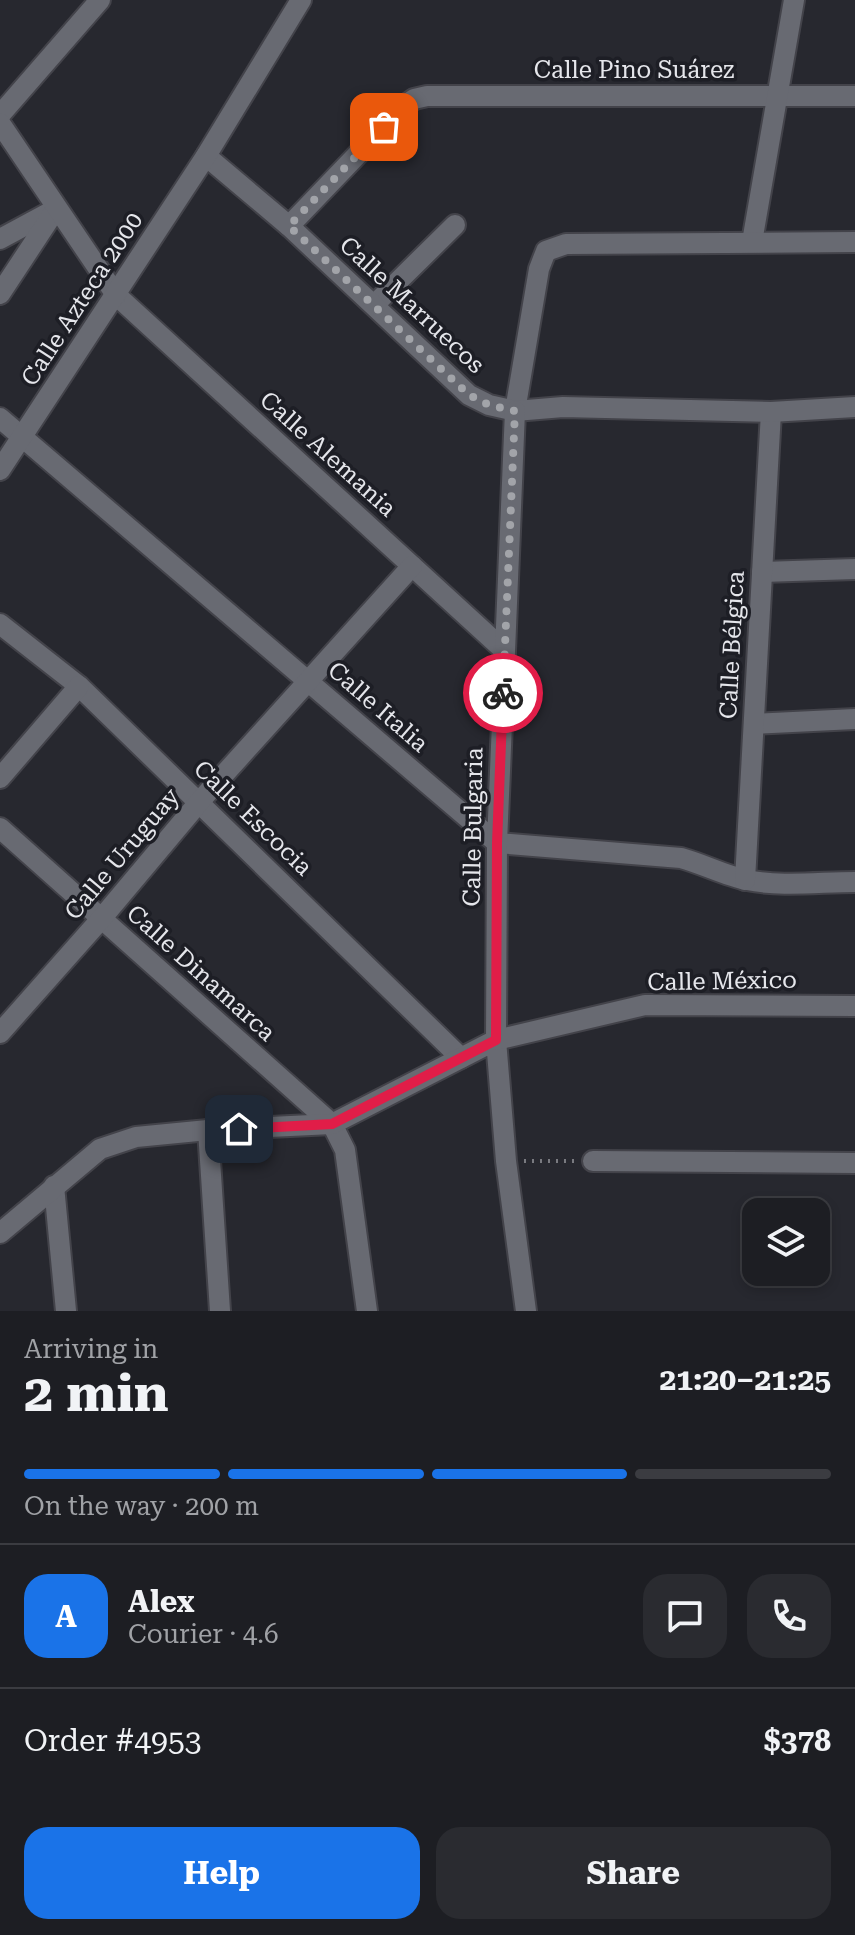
<!DOCTYPE html>
<html lang="en">
<head>
<meta charset="utf-8">
<style>
	:root { --surface:#1d1e23; --page:#2a2b30; --text:#f1f3f6; --muted:#a0a2a6; --line:#3b3c41; --accent:#1a73e8 }
	body { margin:0; font-family:"Roboto Serif",serif; background:var(--page); color:var(--text); height:100vh; display:flex; flex-direction:column; font-size:30px; white-space:nowrap }
	* { box-sizing:border-box; margin:0 }
	p { font-size:26px; color:var(--muted) }
	.icon { flex:none; width:44px; height:44px; fill:none; stroke:currentColor; stroke-width:2; stroke-linecap:round; stroke-linejoin:round }
	.map { position:relative; height:1311px; overflow:hidden }
	.details { display:flex; flex-direction:column; background:var(--surface); flex:1 }
	.details>* { flex:none }
	.controls { position:absolute; left:742px; top:1198px; display:grid; gap:16px }
	.controls a { display:grid; place-items:center; width:88px; height:88px; border-radius:16px; background:var(--surface); box-shadow:0 4px 12px #0003,0 0 0 2px var(--line); font-size:40px }
	.pin { position:absolute; display:grid; place-items:center; width:68px; height:68px; color:#fff; margin:-34px; border-radius:16px; box-shadow:0 4px 12px #0006 }
	.courier { position:absolute; display:grid; place-items:center; width:80px; height:80px; margin:-40px; border:6px solid #e11d48; border-radius:50%; background:#fff; color:#222; box-shadow:0 2px 10px #0007 }
	.head em { font-style:normal; font-weight:700 }
	.head div { display:flex; flex-direction:column-reverse }
	.head { display:flex; align-items:center; justify-content:space-between; height:136px; padding:0 24px }
	h1 { font-size:52px; font-weight:700; line-height:60px }
	.bar { display:grid; grid-template-columns:repeat(4,1fr); gap:12px 8px; align-content:center; height:96px; padding:0 24px }
	.bar i { height:10px; border-radius:6px; background:var(--line) }
	.bar .current { background:var(--accent) }
	.bar p { grid-column:span 4 }
	.line { display:flex; align-items:center; gap:20px; padding:0 24px; border-top:2px solid var(--line) }
	.line div { flex:1 }
	.round { display:grid; place-items:center; flex:none; width:84px; height:84px; border-radius:24px; background:var(--page) }
	.cta { display:flex; gap:16px; margin-top:auto; padding:16px 24px }
	.cta a { flex:1; height:92px; border-radius:24px; background:var(--accent); color:#fff; font-size:32px; font-weight:700; line-height:92px; text-align:center }
	.cta a+a { background:var(--page); color:var(--text) }
	.map>svg:first-child { display:block }
</style>
</head>
<body>
<div class="map">
<svg width="855" height="1311" viewBox="0 0 855 1311">
	<rect width="100%" height="100%" fill="#27282f"/>
	<g fill="none" stroke-linecap="round" stroke-linejoin="round">
		<g stroke="#43434a" stroke-width="24">
			<g id="minor">
				<path d="M 0,115 L 100,0"/>
				<path d="M 289,226 L 403,107 L 414,99 L 427,96 L 855,96"/>
				<path d="M 0,239 L 52,211"/>
				<path d="M 752,242 L 794,0"/>
				<path d="M 0,294 L 56,209"/>
				<path d="M 116,295 L 505,651"/>
				<path d="M 374,305 L 455,225"/>
				<path d="M 515,411 L 539,269 L 546,251 L 566,244 L 855,242"/>
				<path d="M 0,418 L 497,843 L 681,858 C 703,864 726,876 747,880 C 781,887 820,882 855,882"/>
				<path d="M 762,572 L 855,569"/>
				<path d="M 0,624 L 79,686 L 461,1058"/>
				<path d="M 754,724 L 855,719"/>
				<path d="M 0,778 L 79,686"/>
				<path d="M 0,828 L 332,1124 L 345,1150 L 367,1311"/>
				<path d="M 745,880 L 771,412"/>
				<path d="M 0,1033 L 101,919 L 200,801 L 412,566"/>
				<path d="M 208,1130 L 220,1311"/>
				<path d="M 593,1161 L 855,1163"/>
				<path d="M 54,1186 L 66,1311"/>
				<path d="M 0,1233 L 100,1149 L 136,1137 L 208,1130 L 332,1124 L 496,1040 L 506,1161 L 526,1311"/>
			</g>
		</g>
		<g stroke="#43434a" stroke-width="24">
			<g id="tertiary">
				<path d="M 0,123 L 116,295"/>
				<path d="M 206,156 L 289,226 L 469,395 L 489,405 L 515,411 L 563,407 L 771,412 L 855,407"/>
				<path d="M 515,411 L 497,843 L 496,1040 L 645,1005 L 855,1006"/>
				<path d="M 0,470 L 206,156 L 301,0"/>
			</g>
		</g>
		<path stroke="#797a80" stroke-width="4" stroke-dasharray="2 6" stroke-linecap="butt" d="M 524,1161 L 575,1161"/>
		<use href="#minor" stroke="#686a72" stroke-width="20"/>
		<use href="#tertiary" stroke="#686a72" stroke-width="20"/>
	</g>
	<g fill="none" stroke-linecap="round" stroke-linejoin="round">
		<path stroke="#a2a4a9" stroke-width="8" stroke-dasharray="0 14.4" d="M 384,127 L 289,226 L 469,395 L 489,405 L 515,411 L 503,693"/>
		<path stroke="#e11d48" stroke-width="10" d="M 239,1129 L 332,1124 L 496,1040 L 497,843 L 503,693"/>
	</g>
	<g text-anchor="middle" stroke-width="7" stroke-linejoin="round" paint-order="stroke">
		<g font-size="24" fill="#e5e6eb" stroke="#1d1e25">
			<text x="634" y="78">Calle Pino Suárez</text>
			<text transform="translate(82 299) rotate(-57)" y="8">Calle Azteca 2000</text>
			<text transform="translate(412 305) rotate(43)" y="8">Calle Marruecos</text>
			<text transform="translate(328 454) rotate(42)" y="8">Calle Alemania</text>
			<text transform="translate(732 645) rotate(-87)" y="8">Calle Bélgica</text>
			<text transform="translate(378 707) rotate(41)" y="8">Calle Italia</text>
			<text transform="translate(253 818) rotate(44)" y="8">Calle Escocia</text>
			<text transform="translate(473 827) rotate(-89)" y="8">Calle Bulgaria</text>
			<text transform="translate(122 854) rotate(-50)" y="8">Calle Uruguay</text>
			<text transform="translate(201 973) rotate(42)" y="8">Calle Dinamarca</text>
			<text transform="translate(722 981) rotate(-1)" y="8">Calle México</text>
		</g>
	</g>
</svg>
<div class="controls">
<a><svg class="icon" aria-label="layers" viewBox="0 0 24 24"><path d="M12 4l9 5-9 5-9-5zM3 14l9 5 9-5"/></svg></a>
</div>
<div class="pin" style="left:384px;top:127px;background:#ea580c"><svg class="icon" aria-label="bag" viewBox="0 0 24 24"><path d="M5 8h14l-1 12H6zM9 8a3 3 0 0 1 6 0"/></svg></div>
<div class="pin" style="left:239px;top:1129px;background:#1f2937"><svg class="icon" aria-label="home" viewBox="0 0 24 24"><path d="M3 11l9-7 9 7M6 9v11h12V9"/></svg></div>
<div class="courier" style="left:503px;top:693px"><svg class="icon" aria-label="bike" viewBox="0 0 24 24"><circle cx="6" cy="16" r="4"/><circle cx="18" cy="16" r="4"/><path d="M6 16l4-8h5l3 8M10 8l3 8H6M13 5h3"/></svg></div>
</div>
<section class="details">
<div class="head"><div><h1>2 min</h1><p>Arriving in</p></div><em>21:20–21:25</em></div>
<div class="bar"><i class="current"></i><i class="current"></i><i class="current"></i><i></i><p>On the way · 200 m</p></div>
<div class="line" style="height:144px"><b class="round" style="background:var(--accent);color:#fff">A</b><div><b>Alex</b><p>Courier · 4.6</p></div><a class="round"><svg class="icon" aria-label="chat" viewBox="0 0 24 24"><path d="M4 5h16v11H9l-5 4z"/></svg></a><a class="round"><svg class="icon" aria-label="phone" viewBox="0 0 24 24"><path d="M5 4h4l2 5-3 2q2 4 5 5l2-3 5 2v4C11 20 4 13 5 4z"/></svg></a></div>
<div class="line" style="height:104px"><div>Order #4953</div><b>$378</b></div>
<div class="cta"><a>Help</a><a>Share</a></div>
</section>
</body>
</html>
